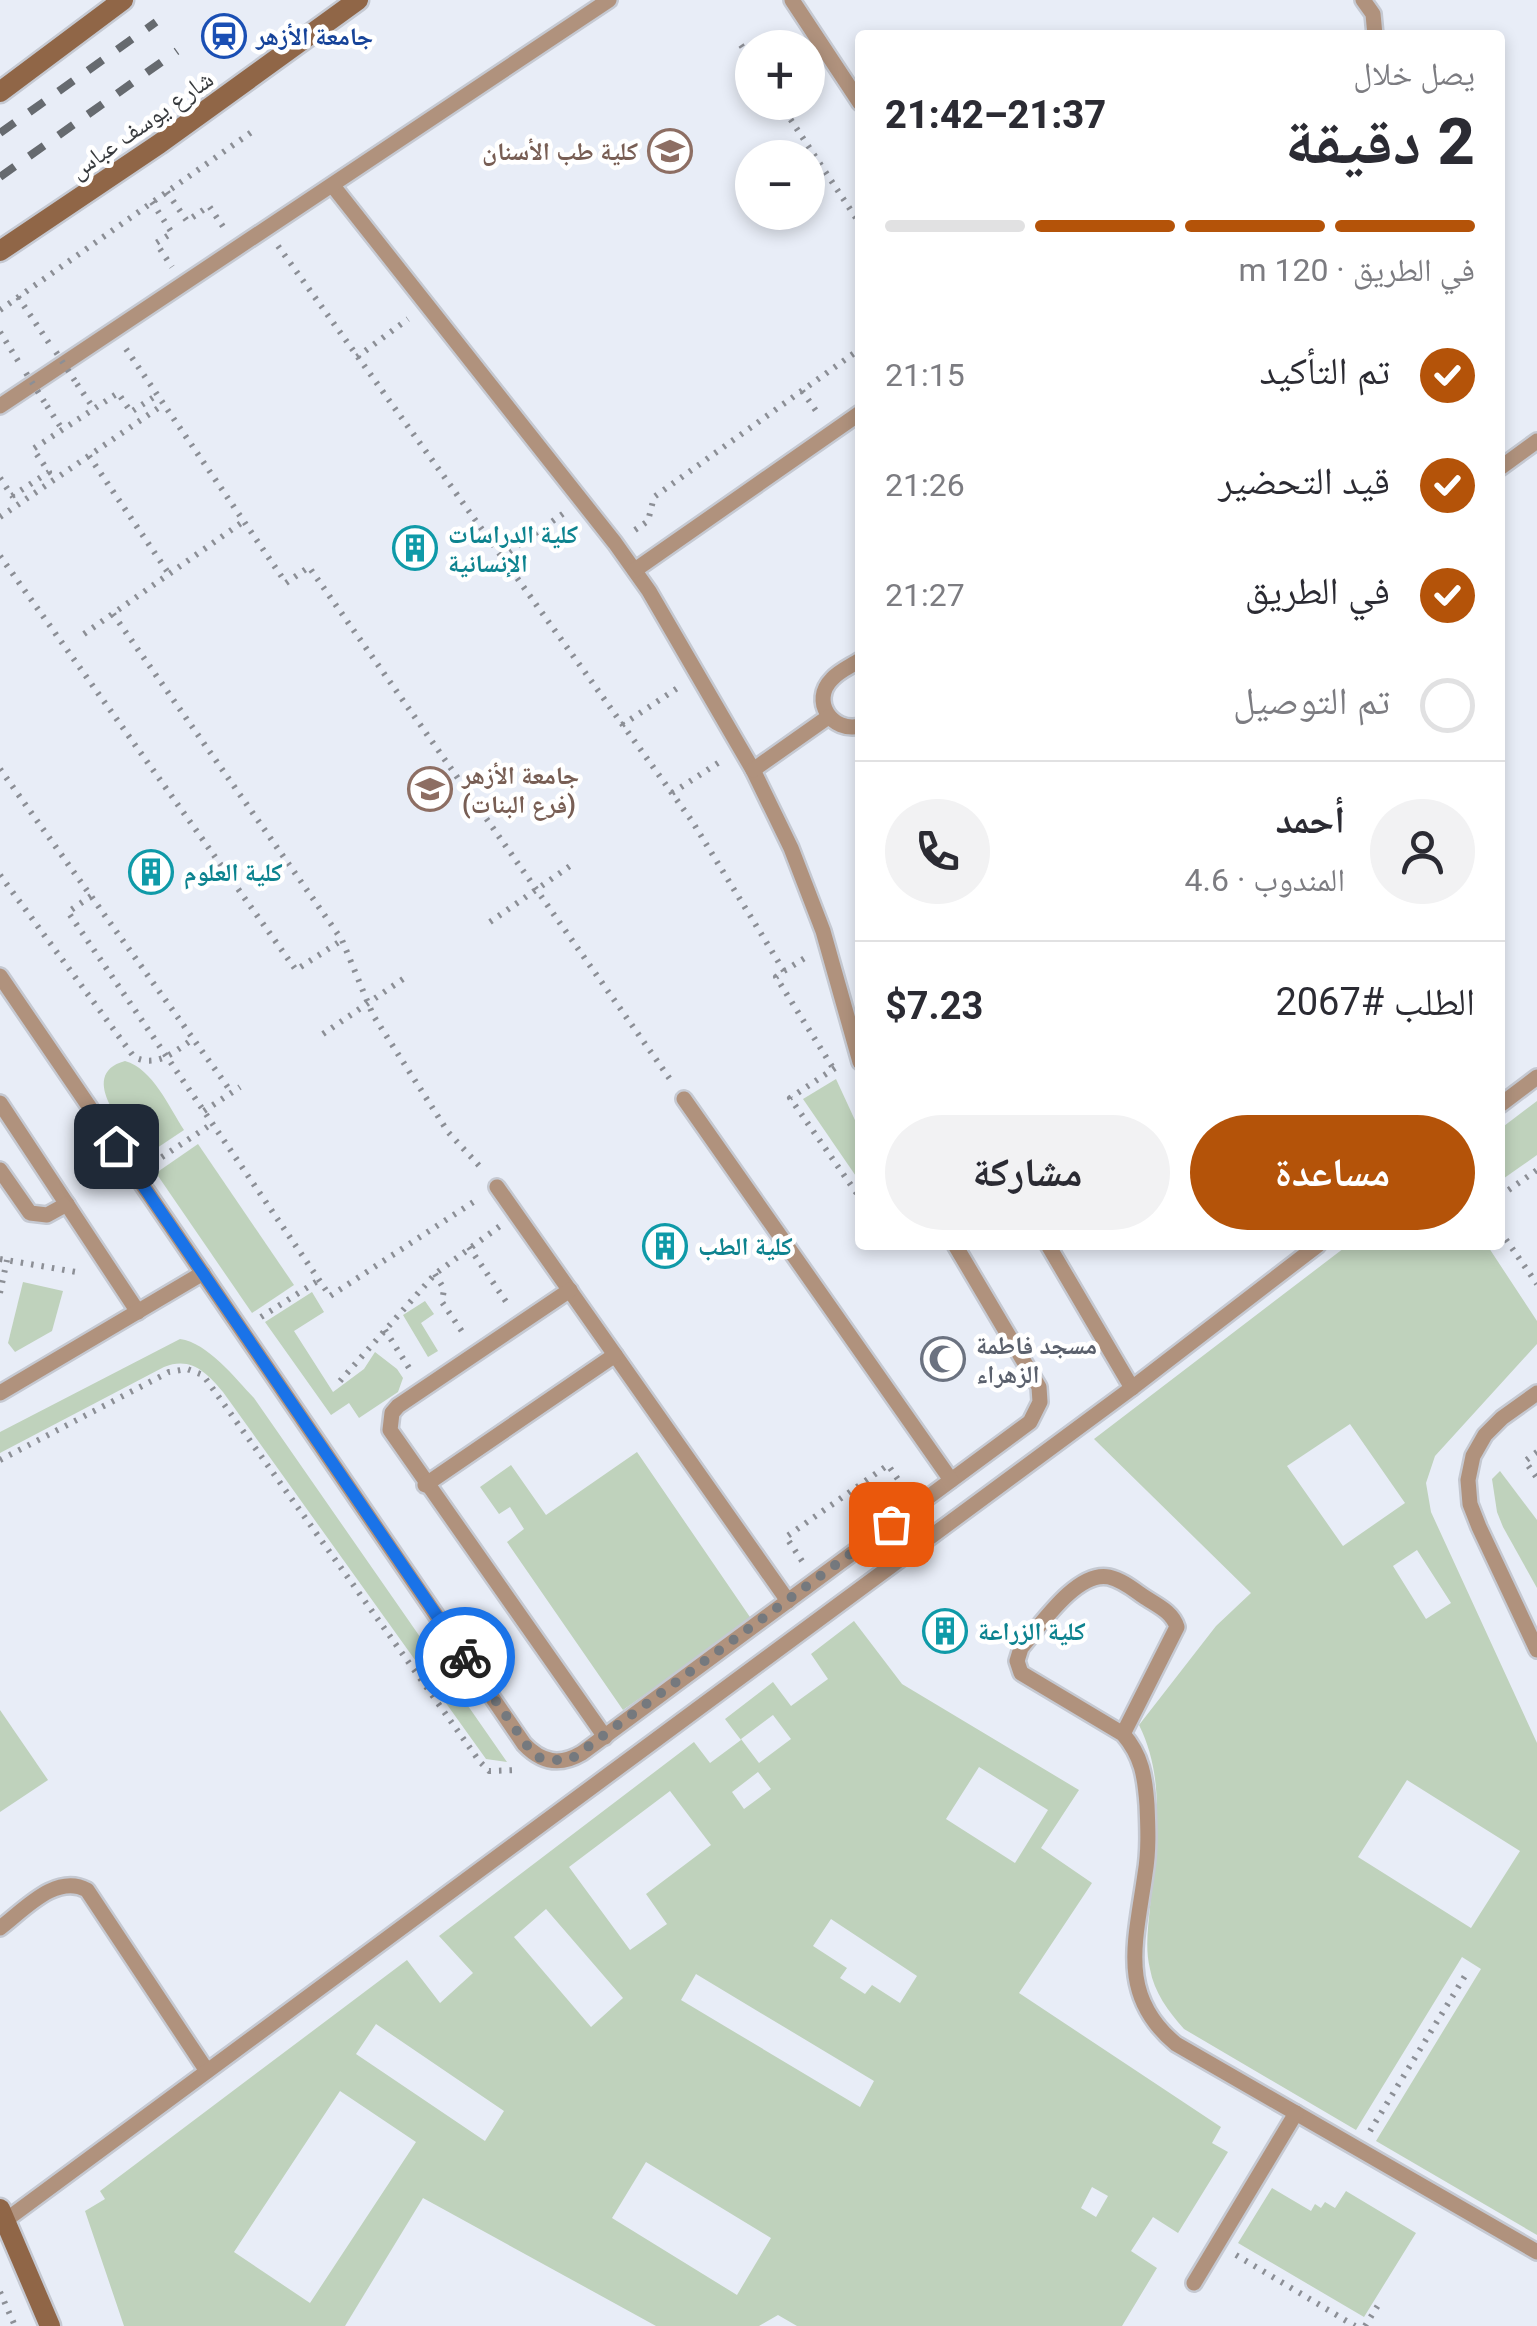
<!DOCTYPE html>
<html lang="ar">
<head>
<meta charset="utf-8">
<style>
	:root { --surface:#fff; --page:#f2f2f3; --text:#2b2b33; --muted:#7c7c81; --line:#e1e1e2; --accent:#b45309 }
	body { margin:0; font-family:Roboto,"Noto Naskh Arabic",sans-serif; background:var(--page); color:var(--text); direction:rtl; height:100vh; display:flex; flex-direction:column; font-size:38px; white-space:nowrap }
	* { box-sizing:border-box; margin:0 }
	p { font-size:32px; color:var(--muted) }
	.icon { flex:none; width:55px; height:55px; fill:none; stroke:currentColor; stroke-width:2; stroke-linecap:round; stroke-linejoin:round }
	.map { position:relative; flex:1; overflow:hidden; direction:ltr }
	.panel { position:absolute; left:855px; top:30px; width:650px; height:1220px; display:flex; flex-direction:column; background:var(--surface); border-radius:10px; box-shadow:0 5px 15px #0003; direction:rtl }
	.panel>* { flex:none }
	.controls { position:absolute; left:735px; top:30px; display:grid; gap:20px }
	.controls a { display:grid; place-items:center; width:90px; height:90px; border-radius:50%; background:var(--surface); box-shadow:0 5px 15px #0003; font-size:50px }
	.pin { position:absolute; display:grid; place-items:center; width:85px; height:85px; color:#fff; margin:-42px; border-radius:20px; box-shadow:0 5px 15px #0006 }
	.courier { position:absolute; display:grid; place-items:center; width:100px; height:100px; margin:-50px; border:8px solid #1a73e8; border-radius:50%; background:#fff; color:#222; box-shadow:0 2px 12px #0007 }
	.summary em { font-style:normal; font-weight:800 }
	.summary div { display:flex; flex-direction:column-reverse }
	.summary { display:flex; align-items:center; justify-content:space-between; height:170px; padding:0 30px }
	h1 { font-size:65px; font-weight:800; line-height:75px }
	.bar { display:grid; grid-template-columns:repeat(4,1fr); gap:15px 10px; align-content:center; height:120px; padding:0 30px }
	.bar i { height:12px; border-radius:8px; background:var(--line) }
	.bar .current { background:var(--accent) }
	.bar p { grid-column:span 4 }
	.line { display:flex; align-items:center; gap:25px; padding:0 30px; border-top:2px solid var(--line) }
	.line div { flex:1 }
	.round { display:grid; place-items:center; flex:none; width:105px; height:105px; border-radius:52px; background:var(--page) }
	ol { padding:0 30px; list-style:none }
	li { display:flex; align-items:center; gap:30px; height:110px }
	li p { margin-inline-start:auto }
	li .icon { padding:10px; border-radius:50%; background:var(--accent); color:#fff; stroke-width:4 }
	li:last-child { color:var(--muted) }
	li i { width:55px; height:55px; border:5px solid var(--line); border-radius:50% }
	.action { display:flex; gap:20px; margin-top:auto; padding:20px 30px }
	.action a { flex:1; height:115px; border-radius:60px; background:var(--accent); color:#fff; font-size:40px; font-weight:800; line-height:115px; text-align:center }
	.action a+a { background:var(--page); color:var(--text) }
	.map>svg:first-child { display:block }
</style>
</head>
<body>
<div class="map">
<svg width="1537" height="2326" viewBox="0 0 1537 2326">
	<rect width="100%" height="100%" fill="#e8edf7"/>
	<g fill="#bfd2bc" fill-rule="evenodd">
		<path d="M 125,1061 C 153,1069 169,1107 184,1130 L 145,1156 C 129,1132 74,1075 125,1061 Z"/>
		<path d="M 836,1079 L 860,1131 L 860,1182 L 803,1099 Z"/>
		<path d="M 1537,1101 L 1537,1155 L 1500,1181 L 1500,1129 Z"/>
		<path d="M 198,1144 L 294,1285 L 252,1313 L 156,1173 Z"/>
		<path d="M 1348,1245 L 1487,1245 L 1537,1321 L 1537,1344 L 1435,1456 L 1426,1483 L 1431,1512 L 1537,1743 L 1537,2235 L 1376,2141 L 1481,1969 L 1462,1957 L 1356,2130 L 1184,2029 C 1168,2011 1154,1992 1150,1969 C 1145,1949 1148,1928 1150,1907 C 1154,1845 1168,1783 1139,1725 L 1216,1626 L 1251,1593 L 1094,1439 ZM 1350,1424 L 1405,1503 L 1343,1546 L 1287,1466 ZM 1417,1550 L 1451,1603 L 1426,1619 L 1393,1566 ZM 1407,1780 L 1520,1851 L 1471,1928 L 1358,1857 Z"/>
		<path d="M 23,1282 L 63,1291 L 52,1331 L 15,1352 L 8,1343 Z"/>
		<path d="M 312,1292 L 324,1312 L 294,1331 L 333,1392 L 364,1369 L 375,1352 L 397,1369 L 403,1378 L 398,1392 L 359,1418 L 349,1403 L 331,1415 L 265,1322 Z"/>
		<path d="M 425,1301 L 434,1314 L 421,1323 L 438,1351 L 428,1357 L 403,1315 Z"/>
		<path d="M 180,1339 C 208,1343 235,1378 254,1398 L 507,1762 L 486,1759 L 223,1392 C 207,1373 191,1356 164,1367 L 0,1453 L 0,1432 Z"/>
		<path d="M 637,1452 L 752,1620 L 623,1710 L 507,1542 L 524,1529 L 510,1507 L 499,1514 L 480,1487 L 511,1465 L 546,1515 Z"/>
		<path d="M 1500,1471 L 1537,1520 L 1537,1588 L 1503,1527 L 1497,1512 L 1492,1479 Z"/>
		<path d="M 854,1621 L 902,1684 L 1079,1790 L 1041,1848 L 1092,1883 L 1019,1993 L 1221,2127 L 1212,2143 L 1228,2152 L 1178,2233 L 1153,2217 L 1131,2251 L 1157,2268 L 1122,2326 L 797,2326 L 778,2315 L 759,2326 L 656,2326 L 423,2198 L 345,2326 L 124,2326 L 85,2211 L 105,2199 L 100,2191 L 407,1960 L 440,2003 L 473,1973 L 439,1936 L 694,1742 L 710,1763 L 741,1740 L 725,1719 L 773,1682 L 791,1706 L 828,1679 L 811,1654 ZM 773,1715 L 791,1739 L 759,1763 L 741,1739 ZM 979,1767 L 1048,1810 L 1015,1863 L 946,1819 ZM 758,1772 L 771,1789 L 744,1809 L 732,1792 ZM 670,1791 L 711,1845 L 646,1894 L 667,1924 L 630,1950 L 569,1867 ZM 546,1909 L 623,1998 L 591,2027 L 514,1937 ZM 831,1919 L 917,1976 L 900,2003 L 872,1985 L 865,1994 L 840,1978 L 847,1968 L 813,1946 ZM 696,1974 L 874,2081 L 860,2107 L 681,2000 ZM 376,2024 L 504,2111 L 485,2141 L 356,2054 ZM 340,2091 L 416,2142 L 310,2303 L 234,2252 ZM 646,2162 L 771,2238 L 737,2295 L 612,2218 ZM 1092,2187 L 1108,2196 L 1096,2217 L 1081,2208 Z"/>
		<path d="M 0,1710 L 48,1780 L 0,1812 Z"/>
		<path d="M 1272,2188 L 1311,2211 L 1315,2204 L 1321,2208 L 1325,2202 L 1335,2208 L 1346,2191 L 1416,2233 L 1364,2317 L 1238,2243 Z"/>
	</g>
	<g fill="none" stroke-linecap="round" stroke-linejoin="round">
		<g stroke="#c5c9d2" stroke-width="20">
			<g id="lane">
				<path d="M 792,0 L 860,103"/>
				<path d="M 1363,0 L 1373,14 L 1375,35"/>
				<path d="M 333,186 L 615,543 L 649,591 L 753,770 L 791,848 L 823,931 L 860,1062"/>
				<path d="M 0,406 L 609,0"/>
				<path d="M 1500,468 L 1537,441"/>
				<path d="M 635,570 L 860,413"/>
				<path d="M 860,660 C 851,666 839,671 832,679 C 810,701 832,733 860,726"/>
				<path d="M 753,770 L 828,717"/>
				<path d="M 0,976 L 524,1744 C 542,1763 560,1766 582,1753 L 1030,1422 L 1040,1402 L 1039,1387 L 955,1245"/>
				<path d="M 684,1099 L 951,1480"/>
				<path d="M 0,1103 L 138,1312"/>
				<path d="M 1500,1105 L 1537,1077"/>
				<path d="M 0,1170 L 30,1213 L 47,1215 L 67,1204"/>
				<path d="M 497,1187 L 788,1601"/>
				<path d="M 1048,1245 L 1132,1388"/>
				<path d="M 570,1290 L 398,1406 L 392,1413 L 390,1430 L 605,1737"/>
				<path d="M 0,1393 L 203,1273"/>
				<path d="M 1537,1393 L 1502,1418 L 1485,1435 L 1473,1456 L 1468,1480 L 1470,1504 L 1479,1527 L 1537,1650"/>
				<path d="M 425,1485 L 615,1355"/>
				<path d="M 1123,1734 L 1177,1627 C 1172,1611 1156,1605 1143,1596 C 1133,1589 1122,1580 1109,1577 C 1077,1570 1040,1626 1021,1648 L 1017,1661 L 1021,1673 L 1123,1734 C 1142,1756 1145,1777 1147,1805 C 1148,1828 1149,1851 1145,1874 C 1136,1940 1117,1995 1176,2044 L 1537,2252"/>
				<path d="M 0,1928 C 24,1910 56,1873 87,1890 L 207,2071"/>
				<path d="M 6,2220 L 1132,1388 L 1318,1245"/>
				<path d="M 1194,2283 L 1296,2113"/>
			</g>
		</g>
		<g stroke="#c5c9d2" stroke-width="25">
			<g id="secondary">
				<path d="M 0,92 L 123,0"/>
				<path d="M 0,251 L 159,144 L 358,0"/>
				<path d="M 0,2209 L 50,2326"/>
			</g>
		</g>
		<g stroke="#8c8f96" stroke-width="6" stroke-dasharray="2.5 8" stroke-linecap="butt">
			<path d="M 741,45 L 752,62"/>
			<path d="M 779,102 L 860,224"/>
			<path d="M 167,192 L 187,221 L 209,206 L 224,228"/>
			<path d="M 152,202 L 172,233 L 156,243 L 172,267"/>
			<path d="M 278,246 L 692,821 L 784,971 L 776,977 L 833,1068"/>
			<path d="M 18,297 L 51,346"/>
			<path d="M 0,310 L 253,131"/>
			<path d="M 0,332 L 20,364"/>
			<path d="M 126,349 L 286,583 L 309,567 L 672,1082"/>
			<path d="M 357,357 L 408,319"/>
			<path d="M 77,384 L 94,409"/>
			<path d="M 802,391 L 819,415"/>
			<path d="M 47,406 L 62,429"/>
			<path d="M 89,456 L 169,574"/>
			<path d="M 0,478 L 13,497"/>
			<path d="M 12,496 L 49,472 L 33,449 L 118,393 L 131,412 L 157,395"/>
			<path d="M 0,517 L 164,404"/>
			<path d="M 635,530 L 648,521 L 654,497 L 860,349"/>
			<path d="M 0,556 L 296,970 L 342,940"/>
			<path d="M 501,558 L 564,513"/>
			<path d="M 113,614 L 342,940 L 373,1015 L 448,1132 L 484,1171"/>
			<path d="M 84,634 L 244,521"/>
			<path d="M 622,725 L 679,687"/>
			<path d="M 0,769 L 232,1093"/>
			<path d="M 672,793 L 721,761"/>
			<path d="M 0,875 L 134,1057 C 157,1068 174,1052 193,1039"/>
			<path d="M 91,896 L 68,912 L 330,1296 L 478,1199"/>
			<path d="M 490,922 L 570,866"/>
			<path d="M 784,971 L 808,956"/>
			<path d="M 323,1034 L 406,977"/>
			<path d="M 835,1068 L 790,1098 L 860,1198"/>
			<path d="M 204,1111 L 240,1087"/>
			<path d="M 153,1163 L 213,1123"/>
			<path d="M 1500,1196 L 1537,1170"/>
			<path d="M 1500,1231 L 1537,1284"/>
			<path d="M 469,1247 L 509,1306"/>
			<path d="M 0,1259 L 82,1273"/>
			<path d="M 435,1274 L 444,1289 L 442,1302 L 463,1333"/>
			<path d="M 0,1293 L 7,1260"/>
			<path d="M 261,1317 L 319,1280"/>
			<path d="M 385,1330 L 411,1371"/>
			<path d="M 340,1381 L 435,1274 L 500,1226"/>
			<path d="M 1537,1452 L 1525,1461 L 1537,1478"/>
			<path d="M 0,1460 L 169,1372 L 187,1369 L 203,1375 L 480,1762 L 489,1771 L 518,1770"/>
			<path d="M 802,1561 L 786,1537 L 888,1465 L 904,1488"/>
			<path d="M 1370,2131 L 1468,1971"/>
			<path d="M 1236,2255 L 1355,2326"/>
			<path d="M 0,2292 L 15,2326"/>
			<path d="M 1365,2326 L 1380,2302"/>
		</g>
		<use href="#lane" stroke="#b0927d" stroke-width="15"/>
		<use href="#secondary" stroke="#906647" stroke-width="20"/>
		<g stroke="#666a6f" stroke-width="8" stroke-dasharray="18 18" stroke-linecap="butt">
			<path d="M 0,133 L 156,22"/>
			<path d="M 0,177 L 177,51"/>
		</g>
		<g stroke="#8c8f96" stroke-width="6" stroke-dasharray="2.5 8" stroke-linecap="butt">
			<path d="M 56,352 L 77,384"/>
			<path d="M 26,373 L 47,406"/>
		</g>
	</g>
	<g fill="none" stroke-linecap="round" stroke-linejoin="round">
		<path stroke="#75797e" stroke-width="10" stroke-dasharray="0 18" d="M 465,1657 L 533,1754 L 544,1760 L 570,1760 L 891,1524"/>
		<path stroke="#1a73e8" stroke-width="12" d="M 116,1146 L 465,1657"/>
	</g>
	<defs>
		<g id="station-ring" transform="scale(2.25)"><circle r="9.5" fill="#fff" stroke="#1a4fb4" stroke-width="1.5"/><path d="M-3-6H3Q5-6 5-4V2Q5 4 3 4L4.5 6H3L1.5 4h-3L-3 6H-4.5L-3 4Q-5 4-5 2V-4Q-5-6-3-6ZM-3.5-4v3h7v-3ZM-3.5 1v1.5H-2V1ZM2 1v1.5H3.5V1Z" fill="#1a4fb4"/></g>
		<g id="university-ring" transform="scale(2.25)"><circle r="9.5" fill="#fff" stroke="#8d6e63" stroke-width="1.5"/><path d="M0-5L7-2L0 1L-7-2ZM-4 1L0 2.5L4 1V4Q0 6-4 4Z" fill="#8d6e63"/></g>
		<g id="building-ring" transform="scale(2.25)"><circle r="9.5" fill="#fff" stroke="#0f9aa8" stroke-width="1.5"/><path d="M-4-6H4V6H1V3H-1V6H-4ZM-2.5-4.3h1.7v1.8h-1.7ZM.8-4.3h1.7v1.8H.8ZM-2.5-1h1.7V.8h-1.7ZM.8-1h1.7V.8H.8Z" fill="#0f9aa8"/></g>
		<g id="mosque-ring" transform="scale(2.25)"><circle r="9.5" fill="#fff" stroke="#6b7280" stroke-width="1.5"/><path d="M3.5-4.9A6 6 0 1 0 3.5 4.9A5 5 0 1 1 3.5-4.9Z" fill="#6b7280"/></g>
	</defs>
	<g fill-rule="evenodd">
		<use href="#station-ring" x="224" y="36"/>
		<use href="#university-ring" x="670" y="151"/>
		<use href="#building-ring" x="415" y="548"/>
		<use href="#university-ring" x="430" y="789"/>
		<use href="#building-ring" x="151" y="872"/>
		<use href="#building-ring" x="665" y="1246"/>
		<use href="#mosque-ring" x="943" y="1359"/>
		<use href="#building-ring" x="945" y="1631"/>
	</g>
	<g text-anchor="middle" stroke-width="9" stroke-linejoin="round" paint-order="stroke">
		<g font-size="25" font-weight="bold" fill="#164399" stroke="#fff" text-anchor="start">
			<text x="256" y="45">جامعة الأزهر</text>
		</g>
		<g font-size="25" fill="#373a3d" stroke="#fff">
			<text transform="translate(141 124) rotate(-35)" y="9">شارع يوسف عباس</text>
		</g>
		<g font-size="25" font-weight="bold" fill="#785e54" stroke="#fff" text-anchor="end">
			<text x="638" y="160">كلية طب الأسنان</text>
			<text x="462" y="784" text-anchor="start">جامعة الأزهر<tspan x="462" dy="29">(فرع البنات)</tspan></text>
		</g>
		<g font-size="25" font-weight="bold" fill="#0d838f" stroke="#fff" text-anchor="start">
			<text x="448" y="543">كلية الدراسات<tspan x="448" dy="29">الإنسانية</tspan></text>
			<text x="184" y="881">كلية العلوم</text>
			<text x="698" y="1255">كلية الطب</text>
			<text x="978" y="1640">كلية الزراعة</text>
		</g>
		<g font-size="25" font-weight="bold" fill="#5b616d" stroke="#fff" text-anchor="start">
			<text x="976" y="1354">مسجد فاطمة<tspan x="976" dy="29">الزهراء</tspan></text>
		</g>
	</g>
</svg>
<div class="controls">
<a>+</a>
<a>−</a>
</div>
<div class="pin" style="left:891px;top:1524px;background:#ea580c"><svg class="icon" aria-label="bag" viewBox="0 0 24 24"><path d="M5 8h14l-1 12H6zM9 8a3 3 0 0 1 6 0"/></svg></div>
<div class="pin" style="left:116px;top:1146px;background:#1f2937"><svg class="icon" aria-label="home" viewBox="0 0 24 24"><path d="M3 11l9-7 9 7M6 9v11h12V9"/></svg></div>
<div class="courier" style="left:465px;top:1657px"><svg class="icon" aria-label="bike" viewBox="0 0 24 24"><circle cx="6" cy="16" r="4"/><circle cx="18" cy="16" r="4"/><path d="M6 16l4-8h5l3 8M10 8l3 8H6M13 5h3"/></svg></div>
<section class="panel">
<div class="summary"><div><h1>2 دقيقة</h1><p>يصل خلال</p></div><em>21:37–21:42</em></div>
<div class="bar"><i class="current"></i><i class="current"></i><i class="current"></i><i></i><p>في الطريق · 120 m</p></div>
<ol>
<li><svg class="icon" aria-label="check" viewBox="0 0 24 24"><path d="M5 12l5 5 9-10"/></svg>تم التأكيد<p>21:15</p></li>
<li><svg class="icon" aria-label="check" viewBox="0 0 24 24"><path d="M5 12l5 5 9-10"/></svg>قيد التحضير<p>21:26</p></li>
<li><svg class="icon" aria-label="check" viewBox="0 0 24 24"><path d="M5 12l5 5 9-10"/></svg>في الطريق<p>21:27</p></li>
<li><i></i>تم التوصيل</li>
</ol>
<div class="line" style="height:180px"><a class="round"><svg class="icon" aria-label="person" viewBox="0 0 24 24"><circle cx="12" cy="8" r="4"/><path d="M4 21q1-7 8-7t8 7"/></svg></a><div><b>أحمد</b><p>المندوب · 4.6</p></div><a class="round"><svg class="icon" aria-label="phone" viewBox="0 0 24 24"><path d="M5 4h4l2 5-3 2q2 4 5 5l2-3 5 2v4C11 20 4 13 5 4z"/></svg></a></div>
<div class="line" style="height:130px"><div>الطلب #2067</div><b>$7.23</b></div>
<div class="action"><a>مساعدة</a><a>مشاركة</a></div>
</section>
</div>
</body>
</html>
